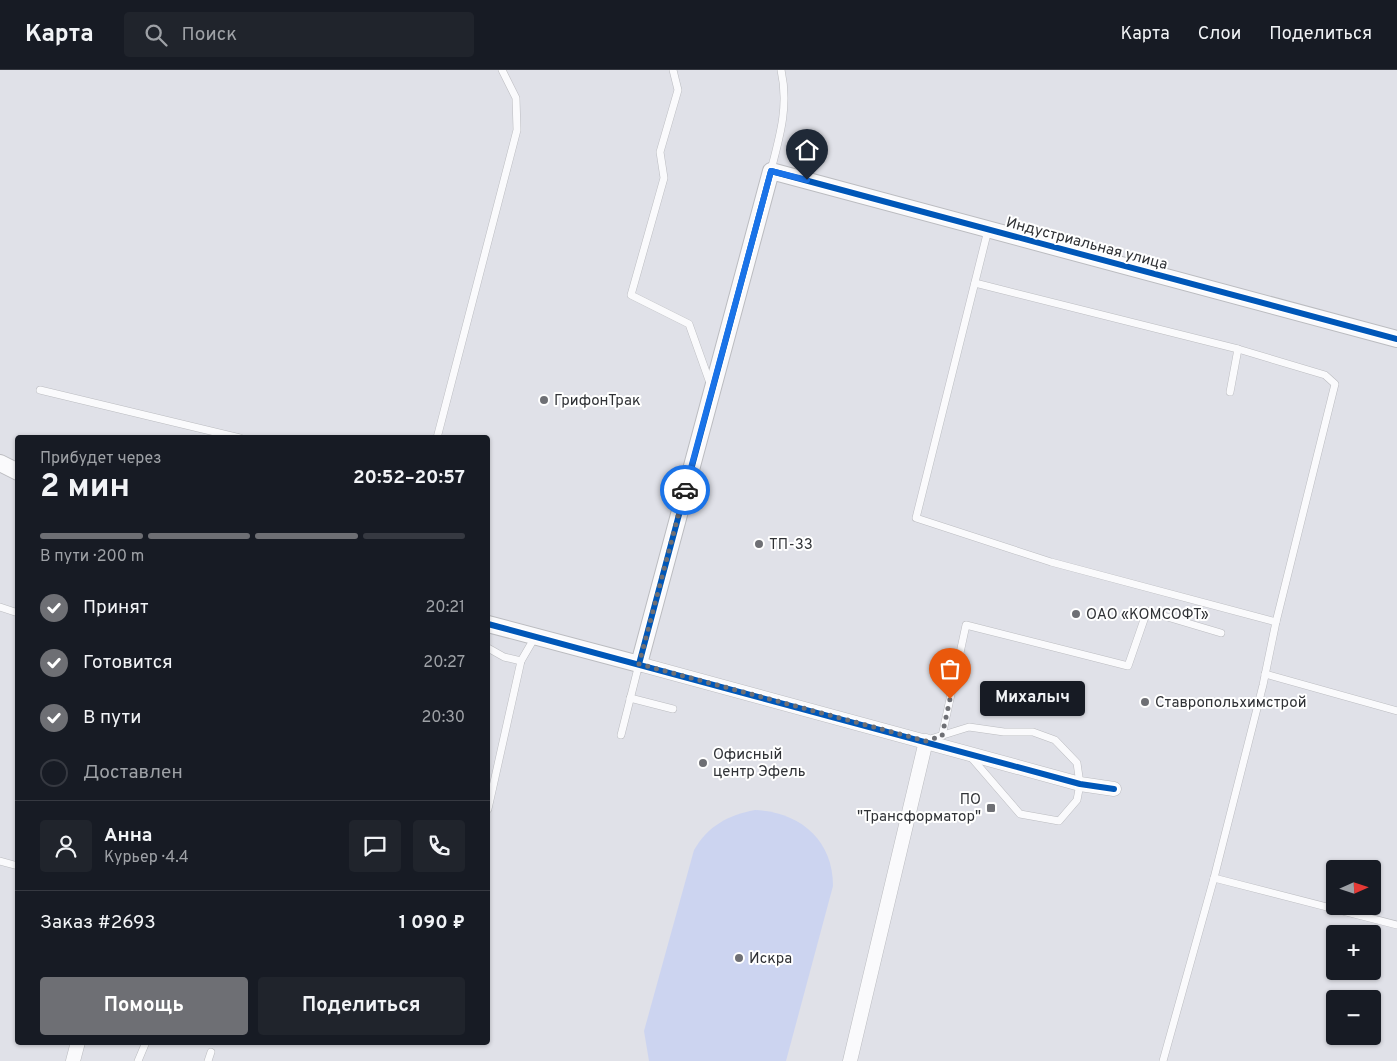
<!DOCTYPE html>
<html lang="ru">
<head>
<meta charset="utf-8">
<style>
	:root { --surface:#171b24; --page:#20242c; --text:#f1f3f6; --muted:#9ea1a6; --line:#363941; --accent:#6e6f74 }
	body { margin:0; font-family:Overpass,sans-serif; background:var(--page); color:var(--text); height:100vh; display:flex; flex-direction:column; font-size:19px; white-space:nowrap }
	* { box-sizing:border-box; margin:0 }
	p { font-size:16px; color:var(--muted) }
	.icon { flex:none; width:28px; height:28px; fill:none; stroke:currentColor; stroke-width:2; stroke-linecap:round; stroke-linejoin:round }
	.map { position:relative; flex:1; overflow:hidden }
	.sheet { position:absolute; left:15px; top:365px; width:475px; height:610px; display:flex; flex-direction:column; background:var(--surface); border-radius:5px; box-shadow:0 1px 4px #0004 }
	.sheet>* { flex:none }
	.needle { width:32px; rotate:87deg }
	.fabs { position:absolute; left:1326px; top:790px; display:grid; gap:10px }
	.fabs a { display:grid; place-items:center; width:55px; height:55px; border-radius:5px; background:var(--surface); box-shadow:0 1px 4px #0004; font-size:25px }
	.pin { position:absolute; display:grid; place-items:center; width:42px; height:42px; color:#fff; margin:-51px -21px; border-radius:50% 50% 50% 0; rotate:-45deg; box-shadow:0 0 5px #0007 }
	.pin .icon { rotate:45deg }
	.courier { position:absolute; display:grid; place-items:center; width:50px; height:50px; margin:-25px; border:4px solid #1a73e8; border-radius:50%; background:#fff; color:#222; box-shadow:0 1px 6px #0007 }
	.bubble { position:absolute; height:35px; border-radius:5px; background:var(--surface); box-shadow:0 1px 4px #0004; font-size:16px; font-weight:700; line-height:35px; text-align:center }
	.head em { font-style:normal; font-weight:700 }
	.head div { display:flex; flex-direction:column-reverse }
	.head { display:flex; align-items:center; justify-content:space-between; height:85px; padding:0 25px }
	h1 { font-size:32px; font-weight:700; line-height:38px }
	.bar { display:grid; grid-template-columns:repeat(4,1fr); gap:8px 5px; align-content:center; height:60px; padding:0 25px }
	.bar i { height:6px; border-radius:4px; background:var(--line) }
	.bar .selected { background:var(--accent) }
	.bar p { grid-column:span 4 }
	.line { display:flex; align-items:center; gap:12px; padding:0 25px; border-top:1px solid var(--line) }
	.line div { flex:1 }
	.round { display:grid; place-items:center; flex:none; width:52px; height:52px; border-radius:5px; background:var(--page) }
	ol { padding:0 25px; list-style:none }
	li { display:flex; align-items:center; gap:15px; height:55px }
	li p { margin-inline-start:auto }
	li .icon { padding:5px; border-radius:50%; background:var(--accent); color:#fff; stroke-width:4 }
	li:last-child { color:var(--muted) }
	li i { width:28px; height:28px; border:2px solid var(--line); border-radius:50% }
	.action { display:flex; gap:10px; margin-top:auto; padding:10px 25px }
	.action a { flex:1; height:58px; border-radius:5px; background:var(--accent); color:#fff; font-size:20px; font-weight:700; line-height:58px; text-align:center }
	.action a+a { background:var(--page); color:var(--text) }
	header { display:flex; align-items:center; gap:30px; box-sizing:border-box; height:70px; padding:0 25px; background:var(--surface); border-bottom:1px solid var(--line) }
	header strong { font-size:24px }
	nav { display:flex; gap:28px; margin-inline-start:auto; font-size:18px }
	.search { width:350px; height:45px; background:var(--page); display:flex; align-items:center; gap:12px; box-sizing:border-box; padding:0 18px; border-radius:5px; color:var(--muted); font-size:19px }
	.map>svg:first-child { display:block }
</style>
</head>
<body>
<header>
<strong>Карта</strong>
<div class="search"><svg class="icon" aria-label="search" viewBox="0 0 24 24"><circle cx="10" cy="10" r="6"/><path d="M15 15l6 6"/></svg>Поиск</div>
<nav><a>Карта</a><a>Слои</a><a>Поделиться</a></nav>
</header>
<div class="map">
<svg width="1397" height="991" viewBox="0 0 1397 991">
	<rect width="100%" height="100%" fill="#e0e1e8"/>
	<path fill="#ccd4f0" d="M 755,740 C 799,742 833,769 833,816 L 786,991 L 649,991 L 644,961 L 694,780 C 708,756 728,745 755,740 Z"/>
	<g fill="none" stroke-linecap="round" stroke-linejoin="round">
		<g stroke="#bbbcc0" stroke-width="8">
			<g id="service">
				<path d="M 673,0 L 678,20 L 660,82 L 664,108 L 631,225 L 689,254 L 710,313"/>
				<path d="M 771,100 C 780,66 789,35 781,0"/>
				<path d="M 988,160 L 916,448 L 1051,492 L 1276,552 L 1263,615 L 1214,808 L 1397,855"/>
				<path d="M 975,213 L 1238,279 L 1230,322"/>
				<path d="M 1238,279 L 1325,305 L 1335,314 L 1276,552"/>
				<path d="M 40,320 L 240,368"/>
				<path d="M 437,368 L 517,60 L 516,28 L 502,0"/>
				<path d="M 0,537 L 18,543"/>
				<path d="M 488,578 L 504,587 L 521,591"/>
				<path d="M 1265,604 L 1397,641"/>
				<path d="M 630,628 L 673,639"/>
				<path d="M 621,665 L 639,594"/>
				<path d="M 942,666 L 966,555 L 1128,596 L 1147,541 L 1221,563"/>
				<path d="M 927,670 L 969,657 L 1004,662 L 1033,662 L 1055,670 L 1077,693 L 1080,714 L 1077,730 L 1059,751 L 1020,744 L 970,686"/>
				<path d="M 488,739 L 521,591 L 535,567"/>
				<path d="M 0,791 L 18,796"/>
				<path d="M 138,991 L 146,972"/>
				<path d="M 208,991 L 211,982"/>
				<path d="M 1163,991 L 1214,808"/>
			</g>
		</g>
		<g stroke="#bbbcc0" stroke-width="15">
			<g id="minor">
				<path d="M 639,594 L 1080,714 L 1114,719"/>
				<path d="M 73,991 L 78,972"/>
				<path d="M 850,991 L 926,671"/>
			</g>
		</g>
		<g stroke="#bbbcc0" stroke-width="18">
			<g id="tertiary">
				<path d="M 0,393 L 18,402"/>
				<path d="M 488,554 L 639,594 L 771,101 L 1397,269"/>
			</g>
		</g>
		<use href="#service" stroke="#fafafc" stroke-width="7"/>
		<use href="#minor" stroke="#fafafc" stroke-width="14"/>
		<use href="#tertiary" stroke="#fafafc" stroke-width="16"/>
		<g stroke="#fff" stroke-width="9">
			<g id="cycleway">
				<path d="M 488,554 L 1080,714 L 1114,719"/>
				<path d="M 639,594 L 771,101 L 1397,269"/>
			</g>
		</g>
		<use href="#cycleway" stroke="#0057b8" stroke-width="6"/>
	</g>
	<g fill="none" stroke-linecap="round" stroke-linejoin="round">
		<path stroke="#6e6f74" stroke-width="5" stroke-dasharray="0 9" d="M 685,420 L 639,594 L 926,671 L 942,666 L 950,629"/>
		<path stroke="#1a73e8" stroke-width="6" d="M 685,420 L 771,101 L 807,110"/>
	</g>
	<g fill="#6e6f74" stroke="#fff" stroke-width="2">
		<circle cx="544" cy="330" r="5"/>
		<circle cx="759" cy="474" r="5"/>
		<circle cx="1076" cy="544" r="5"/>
		<circle cx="1145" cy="632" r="5"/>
		<circle cx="703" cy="693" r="5"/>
		<rect x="986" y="733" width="10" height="10" rx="2.5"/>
		<circle cx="739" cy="888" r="5"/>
	</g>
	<g text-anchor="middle" stroke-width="4" stroke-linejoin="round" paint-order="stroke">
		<g font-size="15" fill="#303236" stroke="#fff">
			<text transform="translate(1087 173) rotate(15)" y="5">Индустриальная улица</text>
		</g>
		<g font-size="15" fill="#303236" stroke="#fff" text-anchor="start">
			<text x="554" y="335">ГрифонТрак</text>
			<text x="769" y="479">ТП-33</text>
			<text x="1086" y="549">ОАО «КОМСОФТ»</text>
			<text x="1155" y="637">Ставропольхимстрой</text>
			<text x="713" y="689">Офисный<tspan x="713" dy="17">центр Эфель</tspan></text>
			<text x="981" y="734" text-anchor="end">ПО<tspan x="981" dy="17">"Трансформатор"</tspan></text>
			<text x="749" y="893">Искра</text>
		</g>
	</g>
</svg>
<div class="fabs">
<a><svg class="needle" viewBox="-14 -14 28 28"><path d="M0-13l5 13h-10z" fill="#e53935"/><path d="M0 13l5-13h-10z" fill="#9ea1a6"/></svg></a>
<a>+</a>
<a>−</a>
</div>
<div class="pin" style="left:950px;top:629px;background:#ea580c"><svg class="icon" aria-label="bag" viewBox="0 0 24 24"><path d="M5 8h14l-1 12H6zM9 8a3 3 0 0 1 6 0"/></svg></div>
<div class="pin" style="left:807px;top:110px;background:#1f2937"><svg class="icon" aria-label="home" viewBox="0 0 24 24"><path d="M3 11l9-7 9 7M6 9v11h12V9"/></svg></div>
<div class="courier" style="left:685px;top:420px"><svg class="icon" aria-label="car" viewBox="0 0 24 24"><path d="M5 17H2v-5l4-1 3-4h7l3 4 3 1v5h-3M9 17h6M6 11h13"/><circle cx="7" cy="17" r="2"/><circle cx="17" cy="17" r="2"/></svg></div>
<div class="bubble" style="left:980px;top:611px;width:105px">Михалыч</div>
<section class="sheet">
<div class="head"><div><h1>2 мин</h1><p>Прибудет через</p></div><em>20:52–20:57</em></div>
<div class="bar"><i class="selected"></i><i class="selected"></i><i class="selected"></i><i></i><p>В пути · 200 m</p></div>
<ol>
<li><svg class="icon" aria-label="check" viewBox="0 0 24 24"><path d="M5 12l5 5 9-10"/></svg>Принят<p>20:21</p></li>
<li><svg class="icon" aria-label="check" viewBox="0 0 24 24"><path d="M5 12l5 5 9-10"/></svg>Готовится<p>20:27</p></li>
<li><svg class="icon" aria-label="check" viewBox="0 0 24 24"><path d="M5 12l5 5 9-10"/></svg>В пути<p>20:30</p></li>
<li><i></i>Доставлен</li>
</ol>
<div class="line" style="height:90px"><a class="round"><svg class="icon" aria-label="person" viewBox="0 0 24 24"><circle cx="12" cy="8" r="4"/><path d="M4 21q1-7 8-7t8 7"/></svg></a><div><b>Анна</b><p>Курьер · 4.4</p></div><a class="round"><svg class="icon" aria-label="chat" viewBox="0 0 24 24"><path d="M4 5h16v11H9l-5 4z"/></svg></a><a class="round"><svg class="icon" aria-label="phone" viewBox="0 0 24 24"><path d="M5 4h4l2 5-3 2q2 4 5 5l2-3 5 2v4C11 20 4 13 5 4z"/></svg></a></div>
<div class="line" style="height:65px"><div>Заказ #2693</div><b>1 090 ₽</b></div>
<div class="action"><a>Помощь</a><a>Поделиться</a></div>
</section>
</div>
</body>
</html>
